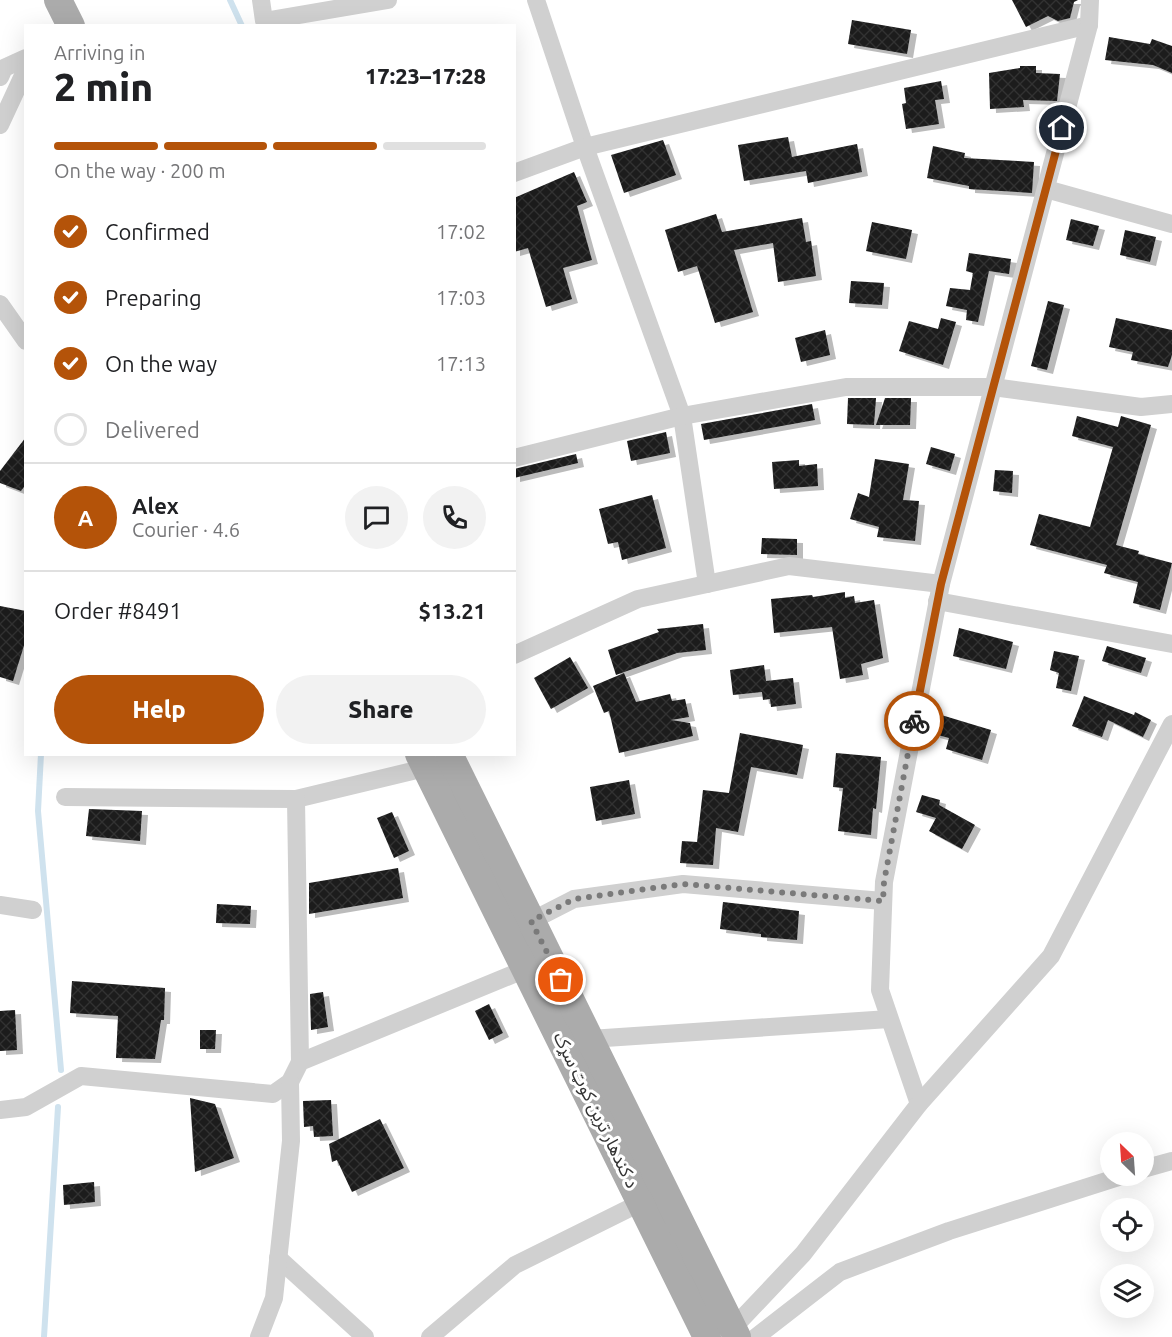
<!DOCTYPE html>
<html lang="en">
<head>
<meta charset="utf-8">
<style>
	:root { --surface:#fff; --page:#f2f2f2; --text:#202124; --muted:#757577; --line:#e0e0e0; --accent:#b45309 }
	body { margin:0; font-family:Ubuntu,"Noto Sans Arabic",sans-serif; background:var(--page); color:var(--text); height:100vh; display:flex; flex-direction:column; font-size:22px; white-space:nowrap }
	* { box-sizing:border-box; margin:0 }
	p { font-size:20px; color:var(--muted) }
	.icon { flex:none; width:33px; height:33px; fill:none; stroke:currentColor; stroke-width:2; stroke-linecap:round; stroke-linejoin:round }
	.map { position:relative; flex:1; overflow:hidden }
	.sheet { position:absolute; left:24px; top:24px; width:492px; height:732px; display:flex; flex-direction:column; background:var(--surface); border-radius:0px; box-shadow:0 6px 24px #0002 }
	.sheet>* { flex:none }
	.needle { width:39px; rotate:335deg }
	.tools { position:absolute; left:1100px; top:1132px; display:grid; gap:12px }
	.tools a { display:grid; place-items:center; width:54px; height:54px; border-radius:50%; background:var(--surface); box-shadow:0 6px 24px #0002; font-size:30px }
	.pin { position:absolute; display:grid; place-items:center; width:51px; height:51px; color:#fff; margin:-26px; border:3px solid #fff; border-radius:50%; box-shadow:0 2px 6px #0007 }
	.courier { position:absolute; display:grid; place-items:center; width:60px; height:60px; margin:-30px; border:4px solid #b45309; border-radius:50%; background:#fff; color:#222; box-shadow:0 2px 8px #0007 }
	.overview em { font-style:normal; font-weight:800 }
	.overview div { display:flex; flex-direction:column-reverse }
	.overview { display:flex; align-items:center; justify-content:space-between; height:102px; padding:0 30px }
	h1 { font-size:39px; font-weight:800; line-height:45px }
	.bar { display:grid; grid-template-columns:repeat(4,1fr); gap:9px 6px; align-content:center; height:72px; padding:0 30px }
	.bar i { height:8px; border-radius:4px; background:var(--line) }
	.bar .selected { background:var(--accent) }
	.bar p { grid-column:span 4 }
	.line { display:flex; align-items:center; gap:15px; padding:0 30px; border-top:2px solid var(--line) }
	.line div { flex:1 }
	.round { display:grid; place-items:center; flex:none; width:63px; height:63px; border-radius:32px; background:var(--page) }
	ol { padding:0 30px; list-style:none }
	li { display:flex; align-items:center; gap:18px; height:66px }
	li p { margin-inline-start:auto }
	li .icon { padding:6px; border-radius:50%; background:var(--accent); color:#fff; stroke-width:4 }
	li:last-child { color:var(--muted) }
	li i { width:33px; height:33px; border:3px solid var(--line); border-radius:50% }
	.cta { display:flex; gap:12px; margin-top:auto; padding:12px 30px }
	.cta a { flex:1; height:69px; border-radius:36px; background:var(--accent); color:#fff; font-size:24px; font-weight:800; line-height:69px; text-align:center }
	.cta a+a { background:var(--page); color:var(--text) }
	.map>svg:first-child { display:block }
</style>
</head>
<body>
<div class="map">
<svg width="1172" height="1337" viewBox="0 0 1172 1337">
	<defs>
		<pattern id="building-cross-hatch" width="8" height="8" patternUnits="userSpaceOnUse" patternTransform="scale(1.5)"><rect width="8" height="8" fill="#1a1a1a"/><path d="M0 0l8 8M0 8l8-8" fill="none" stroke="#333"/></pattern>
		<filter id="shadow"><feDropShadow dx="6" dy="4" stdDeviation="0" flood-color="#0004"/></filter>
	</defs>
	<rect width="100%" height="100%" fill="#fff"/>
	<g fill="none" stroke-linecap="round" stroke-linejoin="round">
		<g stroke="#cfe2ee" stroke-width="6">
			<path d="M 230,0 L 242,26"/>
			<path d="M 41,754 L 38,811 L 61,1070"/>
			<path d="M 44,1337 L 58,1107"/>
		</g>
	</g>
	<g fill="url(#building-cross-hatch)" filter="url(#shadow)">
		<path d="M 1012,0 L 1078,0 L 1074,2 L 1070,18 L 1058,21 L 1048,16 L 1026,27 Z"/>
		<path d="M 852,20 L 911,30 L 907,54 L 848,44 Z"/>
		<path d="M 1109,37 L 1150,44 L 1152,39 L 1172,46 L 1172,73 L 1153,65 L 1105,60 Z"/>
		<path d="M 1020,66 L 1036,66 L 1036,73 L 1060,74 L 1057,101 L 1023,100 L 1024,107 L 990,109 L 989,73 L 1020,68 Z"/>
		<path d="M 941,81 L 944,99 L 935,100 L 939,124 L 906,129 L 902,104 L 906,103 L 904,88 Z"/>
		<path d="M 788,137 L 792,157 L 857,144 L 862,172 L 808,183 L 806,171 L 744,181 L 738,145 Z"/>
		<path d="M 663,140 L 676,175 L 624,193 L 611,155 Z"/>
		<path d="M 933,146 L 965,153 L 964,158 L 1034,162 L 1032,193 L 969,189 L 969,186 L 927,178 Z"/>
		<path d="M 574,172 L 587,202 L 577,206 L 592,260 L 563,268 L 572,299 L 546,307 L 528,248 L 514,252 L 514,198 Z"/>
		<path d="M 716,214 L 722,232 L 802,218 L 806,242 L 811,241 L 816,276 L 778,282 L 773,243 L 734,250 L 753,312 L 715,323 L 697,266 L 678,272 L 665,230 Z"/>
		<path d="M 1071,219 L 1099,226 L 1093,246 L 1066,240 Z"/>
		<path d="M 872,222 L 912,230 L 906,259 L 866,251 Z"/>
		<path d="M 1125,230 L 1156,237 L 1150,262 L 1120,255 Z"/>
		<path d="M 969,253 L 1011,259 L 1009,274 L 989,271 L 978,322 L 966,320 L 967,310 L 946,306 L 950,288 L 970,290 L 973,273 L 966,271 Z"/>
		<path d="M 851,281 L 884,283 L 882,305 L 849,303 Z"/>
		<path d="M 1048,301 L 1064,305 L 1047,370 L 1031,366 Z"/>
		<path d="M 941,318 L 956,322 L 943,365 L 899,351 L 909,321 L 938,329 Z"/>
		<path d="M 1116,318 L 1172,330 L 1172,355 L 1168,367 L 1131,360 L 1133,352 L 1109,347 Z"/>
		<path d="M 825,330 L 830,355 L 801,362 L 795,338 Z"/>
		<path d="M 848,398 L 876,398 L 874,425 L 847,424 Z"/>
		<path d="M 885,398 L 911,398 L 910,425 L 876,425 Z"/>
		<path d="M 812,404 L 815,420 L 704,440 L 701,424 Z"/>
		<path d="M 1077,416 L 1118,427 L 1121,416 L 1151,425 L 1116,545 L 1139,551 L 1138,554 L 1172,563 L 1160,610 L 1133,603 L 1138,582 L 1104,573 L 1107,565 L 1030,545 L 1039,514 L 1090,527 L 1113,447 L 1072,436 Z"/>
		<path d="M 666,432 L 670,453 L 631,461 L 627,441 Z"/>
		<path d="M 26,437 L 26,484 L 21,491 L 0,483 L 0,471 Z"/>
		<path d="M 931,447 L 955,454 L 950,471 L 926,464 Z"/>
		<path d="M 576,454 L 578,463 L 514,478 L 514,469 Z"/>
		<path d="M 875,459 L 909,464 L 903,500 L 919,501 L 915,541 L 877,537 L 879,527 L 850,519 L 858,493 L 869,497 Z"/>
		<path d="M 799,460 L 799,466 L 817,464 L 818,486 L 774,489 L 772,462 Z"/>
		<path d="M 995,470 L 1013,471 L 1012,493 L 993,491 Z"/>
		<path d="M 652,495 L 666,548 L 622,560 L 618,542 L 608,544 L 599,509 Z"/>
		<path d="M 762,538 L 797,539 L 797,555 L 761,554 Z"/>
		<path d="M 845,592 L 845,598 L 854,596 L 855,603 L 874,600 L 883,658 L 861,664 L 863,675 L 840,679 L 832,627 L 774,633 L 771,599 L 812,595 L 813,597 Z"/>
		<path d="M 0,606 L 26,611 L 26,639 L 13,681 L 0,677 Z"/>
		<path d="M 703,624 L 706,650 L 677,653 L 616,675 L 608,650 L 659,632 L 657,629 Z"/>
		<path d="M 959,628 L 1013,642 L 1006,669 L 953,656 Z"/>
		<path d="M 1107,646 L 1146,658 L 1141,673 L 1102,661 Z"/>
		<path d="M 1054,651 L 1079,656 L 1071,691 L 1056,688 L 1059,673 L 1050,670 Z"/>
		<path d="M 570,657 L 588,688 L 551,709 L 534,678 Z"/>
		<path d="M 764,665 L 766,681 L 793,678 L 796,704 L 771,707 L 770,699 L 763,700 L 762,692 L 733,695 L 730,670 Z"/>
		<path d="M 624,673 L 636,702 L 670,694 L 672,701 L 685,699 L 689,717 L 671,720 L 690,723 L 693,736 L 619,753 L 609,711 L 604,713 L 593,686 Z"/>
		<path d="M 1084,696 L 1134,715 L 1135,712 L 1151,720 L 1143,737 L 1108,720 L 1102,737 L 1072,726 Z"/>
		<path d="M 938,714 L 991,730 L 982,760 L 946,749 L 949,738 L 934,734 Z"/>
		<path d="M 740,733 L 803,745 L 797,775 L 751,767 L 738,832 L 716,828 L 713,865 L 680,863 L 682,841 L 697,842 L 703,790 L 729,793 Z"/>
		<path d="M 836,753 L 881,757 L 876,809 L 873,808 L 871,835 L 838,831 L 843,788 L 833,787 Z"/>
		<path d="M 629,780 L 635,814 L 596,821 L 590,787 Z"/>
		<path d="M 922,795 L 940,800 L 939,805 L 975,825 L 962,849 L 929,831 L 936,818 L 916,812 Z"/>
		<path d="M 89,809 L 142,811 L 140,841 L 86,836 Z"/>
		<path d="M 392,812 L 409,851 L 394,858 L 377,818 Z"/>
		<path d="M 398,868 L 403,898 L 309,914 L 309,883 Z"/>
		<path d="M 723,902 L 799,911 L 797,940 L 761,937 L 761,934 L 720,929 Z"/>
		<path d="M 217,904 L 251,906 L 250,924 L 216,923 Z"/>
		<path d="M 72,981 L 165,988 L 164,1020 L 161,1020 L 155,1059 L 116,1058 L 118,1016 L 70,1013 Z"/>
		<path d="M 323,992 L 328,1027 L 311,1030 L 310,994 Z"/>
		<path d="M 489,1004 L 503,1033 L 489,1040 L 475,1011 Z"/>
		<path d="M 15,1010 L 17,1050 L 0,1051 L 0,1011 Z"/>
		<path d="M 200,1030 L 216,1030 L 215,1049 L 200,1049 Z"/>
		<path d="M 190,1098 L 215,1104 L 234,1158 L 195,1172 Z"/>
		<path d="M 331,1100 L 333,1136 L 314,1137 L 313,1126 L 304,1127 L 303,1101 Z"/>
		<path d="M 380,1119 L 404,1168 L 352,1192 L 337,1160 L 332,1162 L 329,1144 Z"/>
		<path d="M 94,1182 L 95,1202 L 64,1205 L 63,1185 Z"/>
	</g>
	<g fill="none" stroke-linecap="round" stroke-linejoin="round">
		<g stroke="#d0d0d0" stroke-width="18">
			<path d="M 261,0 L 264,21 L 388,0"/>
			<path d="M 536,0 L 585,147 L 682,416 L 707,584"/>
			<path d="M 0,77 L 4,68 L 26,58"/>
			<path d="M 0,125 L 26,69"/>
			<path d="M 514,173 L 585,147 L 1089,25"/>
			<path d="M 1046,189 L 1172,224"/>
			<path d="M 0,304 L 26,341"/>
			<path d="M 514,458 L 682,416 L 846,387 L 993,387 L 1141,407 L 1172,404"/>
			<path d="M 937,601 L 1172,644"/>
			<path d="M 514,655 L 638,599 L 789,566 L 941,584"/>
			<path d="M 65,797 L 296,799 L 425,768"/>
			<path d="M 296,799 L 300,1062"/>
			<path d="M 0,905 L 33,910"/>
			<path d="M 531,921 L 574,899 L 683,884 L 883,901"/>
			<path d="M 590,1039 L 889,1019"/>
			<path d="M 919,1104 L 880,990 L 884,882 L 941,584 L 1089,25 L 1090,0"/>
			<path d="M 0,1110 L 26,1107 L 81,1076 L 273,1094 L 290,1082 L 300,1062 L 526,969"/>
			<path d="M 1143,1169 L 1172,1161"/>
			<path d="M 278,1258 L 365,1337"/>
			<path d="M 733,1328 L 803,1254 L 919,1104 L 1051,956 L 1172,724"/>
			<path d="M 259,1337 L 274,1298 L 291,1141 L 290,1082"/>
			<path d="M 430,1337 L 515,1265 L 642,1202"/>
			<path d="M 756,1337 L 840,1272 L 949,1231 L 1122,1176"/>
		</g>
		<g stroke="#ababab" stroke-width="28">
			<path d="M 58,0 L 71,26"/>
			<path d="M 419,754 L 707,1337"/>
			<path d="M 449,754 L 737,1337"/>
		</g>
	</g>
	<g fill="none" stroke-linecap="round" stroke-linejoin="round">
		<path stroke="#7a7a7a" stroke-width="6" stroke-dasharray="0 10.8" d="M 561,980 L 531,921 L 574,899 L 683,884 L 883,901 L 884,882 L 914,721"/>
		<path stroke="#b45309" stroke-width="8" d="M 914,721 L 941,584 L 1062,128"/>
	</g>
	<g text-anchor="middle" stroke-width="6" stroke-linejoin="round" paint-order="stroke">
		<g font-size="18" fill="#333" stroke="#fff">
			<text transform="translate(596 1110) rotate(64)" y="6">د کندهار ترين کوټ سړک</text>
		</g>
	</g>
</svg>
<div class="tools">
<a><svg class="needle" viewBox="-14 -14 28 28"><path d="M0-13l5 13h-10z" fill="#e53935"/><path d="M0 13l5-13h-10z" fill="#757577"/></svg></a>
<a><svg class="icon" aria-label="locate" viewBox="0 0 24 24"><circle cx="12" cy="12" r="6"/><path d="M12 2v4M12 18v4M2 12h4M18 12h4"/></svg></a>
<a><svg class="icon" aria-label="layers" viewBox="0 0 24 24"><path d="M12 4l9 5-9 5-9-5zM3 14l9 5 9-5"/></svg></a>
</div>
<div class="pin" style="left:561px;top:980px;background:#ea580c"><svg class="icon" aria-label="bag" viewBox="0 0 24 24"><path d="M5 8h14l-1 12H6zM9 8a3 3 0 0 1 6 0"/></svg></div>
<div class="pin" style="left:1062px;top:128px;background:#1f2937"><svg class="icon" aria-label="home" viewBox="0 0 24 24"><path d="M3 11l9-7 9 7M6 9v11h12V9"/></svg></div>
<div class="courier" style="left:914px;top:721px"><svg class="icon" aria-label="bike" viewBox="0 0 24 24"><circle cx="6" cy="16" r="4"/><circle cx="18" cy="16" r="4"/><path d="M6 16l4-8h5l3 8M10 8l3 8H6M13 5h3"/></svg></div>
<section class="sheet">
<div class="overview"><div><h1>2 min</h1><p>Arriving in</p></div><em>17:23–17:28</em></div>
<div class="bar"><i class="selected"></i><i class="selected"></i><i class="selected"></i><i></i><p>On the way · 200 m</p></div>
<ol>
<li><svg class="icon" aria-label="check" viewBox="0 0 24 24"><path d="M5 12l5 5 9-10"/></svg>Confirmed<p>17:02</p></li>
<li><svg class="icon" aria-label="check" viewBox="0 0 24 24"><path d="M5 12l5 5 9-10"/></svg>Preparing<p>17:03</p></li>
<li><svg class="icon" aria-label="check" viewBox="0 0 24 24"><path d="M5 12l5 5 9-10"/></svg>On the way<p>17:13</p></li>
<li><i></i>Delivered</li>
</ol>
<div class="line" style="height:108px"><b class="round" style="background:var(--accent);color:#fff">A</b><div><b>Alex</b><p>Courier · 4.6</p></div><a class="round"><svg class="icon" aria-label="chat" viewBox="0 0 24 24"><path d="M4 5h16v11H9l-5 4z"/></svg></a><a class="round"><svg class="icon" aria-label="phone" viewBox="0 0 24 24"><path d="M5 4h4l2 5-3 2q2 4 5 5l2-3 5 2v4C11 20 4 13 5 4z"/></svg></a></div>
<div class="line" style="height:78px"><div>Order #8491</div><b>$13.21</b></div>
<div class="cta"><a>Help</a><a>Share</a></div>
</section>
</div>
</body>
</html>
